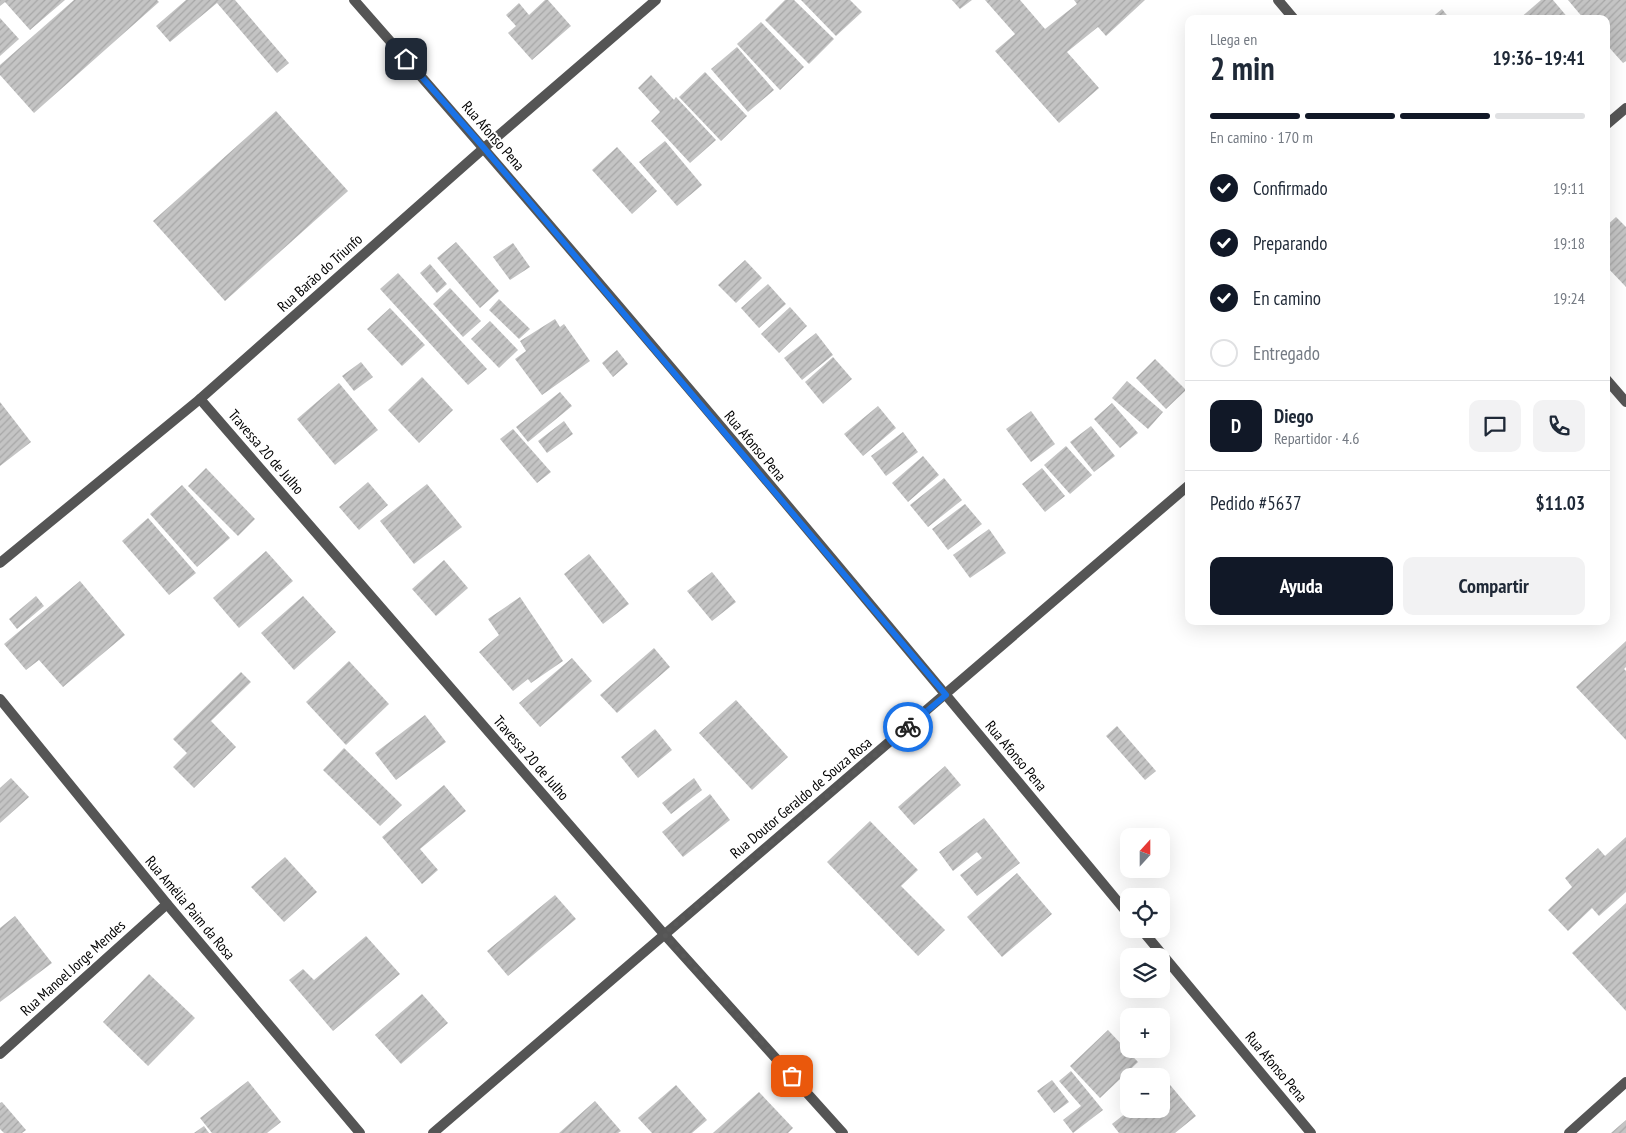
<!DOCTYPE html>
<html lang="es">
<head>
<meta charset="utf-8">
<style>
	:root { --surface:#fff; --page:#f2f2f3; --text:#1f2937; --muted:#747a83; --line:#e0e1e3; --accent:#111827 }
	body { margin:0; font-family:"PT Sans Narrow",sans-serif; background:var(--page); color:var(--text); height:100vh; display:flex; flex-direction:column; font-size:19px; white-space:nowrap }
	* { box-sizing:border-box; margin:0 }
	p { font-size:16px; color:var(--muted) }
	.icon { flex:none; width:28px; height:28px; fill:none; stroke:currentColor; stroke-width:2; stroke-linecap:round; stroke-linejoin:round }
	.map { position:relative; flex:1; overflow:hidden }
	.side { position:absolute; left:1185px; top:15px; width:425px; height:610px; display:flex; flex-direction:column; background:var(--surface); border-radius:10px; box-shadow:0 5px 20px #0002 }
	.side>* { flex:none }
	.needle { width:32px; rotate:21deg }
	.buttons { position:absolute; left:1120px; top:828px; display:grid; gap:10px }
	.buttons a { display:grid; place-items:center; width:50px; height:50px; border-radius:10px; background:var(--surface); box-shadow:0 5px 20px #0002; font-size:25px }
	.pin { position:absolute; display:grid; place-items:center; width:42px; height:42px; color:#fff; margin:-21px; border-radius:10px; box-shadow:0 2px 8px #0006 }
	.courier { position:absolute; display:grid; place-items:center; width:50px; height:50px; margin:-25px; border:4px solid #1a73e8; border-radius:50%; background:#fff; color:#222; box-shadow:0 1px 6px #0007 }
	.head em { font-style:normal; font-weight:600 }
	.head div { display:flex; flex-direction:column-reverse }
	.head { display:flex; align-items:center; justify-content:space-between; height:85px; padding:0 25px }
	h1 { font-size:32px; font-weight:600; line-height:38px }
	.bar { display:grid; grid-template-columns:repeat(4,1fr); gap:8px 5px; align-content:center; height:60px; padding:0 25px }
	.bar i { height:6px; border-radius:4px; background:var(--line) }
	.bar .current { background:var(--accent) }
	.bar p { grid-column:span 4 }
	.line { display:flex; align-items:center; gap:12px; padding:0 25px; border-top:1px solid var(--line) }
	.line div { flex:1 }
	.round { display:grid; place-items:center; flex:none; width:52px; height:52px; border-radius:10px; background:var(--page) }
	ol { padding:0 25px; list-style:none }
	li { display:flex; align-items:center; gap:15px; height:55px }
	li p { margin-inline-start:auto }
	li .icon { padding:5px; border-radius:50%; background:var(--accent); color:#fff; stroke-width:4 }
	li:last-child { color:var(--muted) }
	li i { width:28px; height:28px; border:2px solid var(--line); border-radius:50% }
	.primary-button { display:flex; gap:10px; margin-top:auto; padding:10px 25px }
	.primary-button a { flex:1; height:58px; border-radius:10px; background:var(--accent); color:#fff; font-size:20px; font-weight:600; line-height:58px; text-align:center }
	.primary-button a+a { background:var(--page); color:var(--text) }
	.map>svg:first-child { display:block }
</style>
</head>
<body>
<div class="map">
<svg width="1626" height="1133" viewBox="0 0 1626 1133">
	<defs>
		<pattern id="building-hatch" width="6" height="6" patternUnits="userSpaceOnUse" patternTransform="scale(1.25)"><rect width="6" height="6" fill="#c4c4c4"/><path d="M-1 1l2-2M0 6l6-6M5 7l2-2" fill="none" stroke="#a7a7a7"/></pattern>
	</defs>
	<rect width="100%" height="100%" fill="#fff"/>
	<g fill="url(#building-hatch)">
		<path d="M 0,0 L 65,0 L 30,30 L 5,2 L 0,6 Z"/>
		<path d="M 74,0 L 157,0 L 159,2 L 34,113 L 0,75 L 0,65 Z"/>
		<path d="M 186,0 L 235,0 L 289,63 L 277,73 L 217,3 L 170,42 L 156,26 Z"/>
		<path d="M 545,0 L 548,0 L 571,26 L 532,60 L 508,33 L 516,26 L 506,15 L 519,3 L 529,15 Z"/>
		<path d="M 785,0 L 794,0 L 834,39 L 809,64 L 765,20 Z"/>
		<path d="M 801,0 L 850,0 L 862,12 L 836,36 Z"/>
		<path d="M 952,0 L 972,0 L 960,9 Z"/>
		<path d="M 985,0 L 1020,0 L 1045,29 L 1077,4 L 1074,0 L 1145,0 L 1106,36 L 1098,27 L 1067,52 L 1099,88 L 1059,123 L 995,51 L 1015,34 Z"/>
		<path d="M 1541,0 L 1553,0 L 1569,19 L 1519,19 Z"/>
		<path d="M 1568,0 L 1626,0 L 1626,61 L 1623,63 L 1606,44 L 1606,19 L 1584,19 Z"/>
		<path d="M 1442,9 L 1450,19 L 1430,19 Z"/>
		<path d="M 0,18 L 19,39 L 0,56 Z"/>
		<path d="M 761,22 L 804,67 L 780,90 L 737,44 Z"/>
		<path d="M 737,47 L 774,90 L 748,112 L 711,69 Z"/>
		<path d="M 705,72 L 747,116 L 721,141 L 679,97 Z"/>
		<path d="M 651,75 L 674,100 L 676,97 L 716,140 L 690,163 L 651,121 L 660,112 L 638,88 Z"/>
		<path d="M 276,111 L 348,191 L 225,301 L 153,221 Z"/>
		<path d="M 665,141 L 702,185 L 677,206 L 639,162 Z"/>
		<path d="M 617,147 L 657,191 L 632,214 L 592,170 Z"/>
		<path d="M 1616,217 L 1626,227 L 1626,287 L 1606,266 L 1606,226 Z"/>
		<path d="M 456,242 L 499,291 L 480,308 L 437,258 Z"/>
		<path d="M 513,243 L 530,267 L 510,280 L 493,257 Z"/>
		<path d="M 745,260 L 762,278 L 736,303 L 718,285 Z"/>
		<path d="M 430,264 L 447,284 L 437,293 L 420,273 Z"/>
		<path d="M 398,273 L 487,369 L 468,385 L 380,289 Z"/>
		<path d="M 768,284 L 786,304 L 759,328 L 741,308 Z"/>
		<path d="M 450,288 L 481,321 L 463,337 L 433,304 Z"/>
		<path d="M 499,299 L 530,329 L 519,339 L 489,310 Z"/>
		<path d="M 790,307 L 807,326 L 779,353 L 761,334 Z"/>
		<path d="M 390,308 L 425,345 L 402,366 L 367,329 Z"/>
		<path d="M 555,319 L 560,327 L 564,324 L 590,361 L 542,395 L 515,359 L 526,351 L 520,341 Z"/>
		<path d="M 490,321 L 518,350 L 499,368 L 471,339 Z"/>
		<path d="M 816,333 L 833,355 L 802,380 L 784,358 Z"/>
		<path d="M 617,350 L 628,364 L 613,377 L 602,363 Z"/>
		<path d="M 833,357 L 852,379 L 823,404 L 805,382 Z"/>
		<path d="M 1155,359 L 1186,390 L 1166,409 L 1136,378 Z"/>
		<path d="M 361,362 L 373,377 L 354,391 L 342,376 Z"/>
		<path d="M 422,377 L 453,410 L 419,443 L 388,410 Z"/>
		<path d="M 1127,381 L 1163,412 L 1148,429 L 1112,398 Z"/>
		<path d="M 339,383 L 378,430 L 335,465 L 297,419 Z"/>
		<path d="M 560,392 L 572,406 L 528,442 L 516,427 Z"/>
		<path d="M 0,402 L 31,442 L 0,466 Z"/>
		<path d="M 1112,403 L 1138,433 L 1120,448 L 1094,419 Z"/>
		<path d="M 878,406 L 896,428 L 863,456 L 844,434 Z"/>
		<path d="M 1031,411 L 1055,444 L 1031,462 L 1006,429 Z"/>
		<path d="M 564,421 L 573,434 L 547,453 L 538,441 Z"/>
		<path d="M 1091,426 L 1115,456 L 1094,472 L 1070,442 Z"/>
		<path d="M 513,429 L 551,472 L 537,483 L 500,439 Z"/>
		<path d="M 903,432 L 918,452 L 886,476 L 871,456 Z"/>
		<path d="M 1066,446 L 1092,475 L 1070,494 L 1044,465 Z"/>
		<path d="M 923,456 L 939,475 L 908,502 L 892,483 Z"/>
		<path d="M 206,468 L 255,519 L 238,536 L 188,486 Z"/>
		<path d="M 1042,468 L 1065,496 L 1045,512 L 1022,484 Z"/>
		<path d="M 944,478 L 962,500 L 928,527 L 910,505 Z"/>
		<path d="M 368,482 L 388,505 L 359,530 L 339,507 Z"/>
		<path d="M 427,484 L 462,527 L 414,564 L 380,521 Z"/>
		<path d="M 182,485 L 230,538 L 197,567 L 150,514 Z"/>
		<path d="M 965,504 L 982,524 L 948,550 L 932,529 Z"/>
		<path d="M 148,518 L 196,573 L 169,595 L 122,541 Z"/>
		<path d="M 989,529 L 1006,553 L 970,578 L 953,555 Z"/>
		<path d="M 266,551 L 293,581 L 239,628 L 213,598 Z"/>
		<path d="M 589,554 L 629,604 L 603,624 L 564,574 Z"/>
		<path d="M 444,560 L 468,588 L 436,616 L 412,589 Z"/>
		<path d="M 712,572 L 736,602 L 712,621 L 687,591 Z"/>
		<path d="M 80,581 L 125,635 L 63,687 L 39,660 L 26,670 L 4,644 Z"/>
		<path d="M 36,596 L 44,606 L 17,629 L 9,619 Z"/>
		<path d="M 303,596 L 336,632 L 294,670 L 261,633 Z"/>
		<path d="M 520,597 L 563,661 L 531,683 L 528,679 L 513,691 L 479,652 L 499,635 L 488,619 Z"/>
		<path d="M 1626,641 L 1626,667 L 1624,669 L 1626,671 L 1626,740 L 1576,687 Z"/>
		<path d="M 654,648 L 670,667 L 617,713 L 600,695 Z"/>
		<path d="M 572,658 L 592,681 L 540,727 L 519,703 Z"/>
		<path d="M 349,661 L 389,704 L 346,745 L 306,702 Z"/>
		<path d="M 241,672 L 251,682 L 211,721 L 236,747 L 194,788 L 173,767 L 187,753 L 173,739 Z"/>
		<path d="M 736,700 L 788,757 L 752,790 L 699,733 Z"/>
		<path d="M 425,715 L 446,742 L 396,780 L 375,753 Z"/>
		<path d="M 1117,726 L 1156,771 L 1145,780 L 1106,736 Z"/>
		<path d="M 655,729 L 672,750 L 638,778 L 621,757 Z"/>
		<path d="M 344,748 L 402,805 L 380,826 L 323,770 Z"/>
		<path d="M 945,766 L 961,785 L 914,825 L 898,807 Z"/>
		<path d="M 11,778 L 29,797 L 0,823 L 0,788 Z"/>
		<path d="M 694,778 L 702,790 L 671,814 L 662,803 Z"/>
		<path d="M 444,785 L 466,811 L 420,849 L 438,870 L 422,884 L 382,837 Z"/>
		<path d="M 710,794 L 730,820 L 683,857 L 662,832 Z"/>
		<path d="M 984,818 L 1020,863 L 977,896 L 960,875 L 982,858 L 977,852 L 953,871 L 939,852 Z"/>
		<path d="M 870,821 L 918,870 L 901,886 L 945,930 L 918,956 L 827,862 Z"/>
		<path d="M 1626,837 L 1626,892 L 1599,916 L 1592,908 L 1568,931 L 1548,910 L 1572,887 L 1565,878 L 1598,848 L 1605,856 Z"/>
		<path d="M 285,857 L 317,892 L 284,922 L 251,887 Z"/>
		<path d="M 1017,873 L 1052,914 L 1002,957 L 967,917 Z"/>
		<path d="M 555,895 L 576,919 L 508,976 L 487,951 Z"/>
		<path d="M 1626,903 L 1626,1011 L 1572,953 Z"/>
		<path d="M 15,916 L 52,963 L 0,1002 L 0,928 Z"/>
		<path d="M 366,936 L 400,974 L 333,1031 L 289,980 L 303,969 L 314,980 Z"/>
		<path d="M 149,974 L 195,1018 L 148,1066 L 103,1022 Z"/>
		<path d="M 422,994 L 448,1023 L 401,1064 L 375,1035 Z"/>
		<path d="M 1108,1030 L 1138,1062 L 1100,1098 L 1070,1066 Z"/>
		<path d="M 1071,1071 L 1103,1110 L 1073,1133 L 1063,1120 L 1081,1106 L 1059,1081 Z"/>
		<path d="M 1052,1080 L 1069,1102 L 1054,1113 L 1037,1091 Z"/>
		<path d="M 1166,1080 L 1196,1116 L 1175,1133 L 1119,1133 L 1112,1124 L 1131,1109 L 1161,1109 L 1161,1084 Z"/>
		<path d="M 248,1081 L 281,1122 L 267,1133 L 212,1133 L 200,1118 Z"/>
		<path d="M 676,1085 L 707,1120 L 692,1133 L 652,1133 L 638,1118 Z"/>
		<path d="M 759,1092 L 793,1128 L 788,1133 L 713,1133 Z"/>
		<path d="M 595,1101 L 621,1131 L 618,1133 L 559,1133 Z"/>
		<path d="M 2,1102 L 26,1130 L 22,1133 L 4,1133 L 0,1129 L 0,1103 Z"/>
		<path d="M 1626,1120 L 1626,1133 L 1611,1133 Z"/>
		<path d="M 204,1126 L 209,1133 L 194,1133 Z"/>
	</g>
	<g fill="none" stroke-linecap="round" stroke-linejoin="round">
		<g stroke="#555" stroke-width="10">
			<path d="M 1278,0 L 1294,19"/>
			<path d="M 1606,125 L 1626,108"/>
			<path d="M 1606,379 L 1626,402"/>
			<path d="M 200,399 L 664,934 L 843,1133"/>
			<path d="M 0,563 L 200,399 L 484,148 L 656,0"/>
			<path d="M 0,699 L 167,904 L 360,1133"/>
			<path d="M 0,1054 L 167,904"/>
			<path d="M 433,1133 L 1189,485"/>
			<path d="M 1569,1133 L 1626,1082"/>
		</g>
		<g stroke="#555" stroke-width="10">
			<path d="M 354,0 C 618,300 873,607 1129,915"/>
			<path d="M 1141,929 L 1311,1133"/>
		</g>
	</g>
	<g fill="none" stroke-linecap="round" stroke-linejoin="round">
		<path stroke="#595959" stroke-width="5" stroke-dasharray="0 9" d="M 792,1076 L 664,934 L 908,727"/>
		<path stroke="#1a73e8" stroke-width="6" d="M 406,59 L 484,148 L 946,695 L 908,727"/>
	</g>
	<g text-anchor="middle" stroke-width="4" stroke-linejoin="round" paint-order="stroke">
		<g font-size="15" fill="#000" stroke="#fff">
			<text transform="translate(493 136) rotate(49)" y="5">Rua Afonso Pena</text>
			<text transform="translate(320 273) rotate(-42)" y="5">Rua Barão do Triunfo</text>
			<text transform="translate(755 446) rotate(50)" y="5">Rua Afonso Pena</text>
			<text transform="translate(266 452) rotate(49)" y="5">Travessa 20 de Julho</text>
			<text transform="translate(1016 756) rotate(50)" y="5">Rua Afonso Pena</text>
			<text transform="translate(531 758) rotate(49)" y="5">Travessa 20 de Julho</text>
			<text transform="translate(801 798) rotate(-40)" y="5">Rua Doutor Geraldo de Souza Rosa</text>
			<text transform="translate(190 908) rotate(50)" y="5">Rua Amélia Paim da Rosa</text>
			<text transform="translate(73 968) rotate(-42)" y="5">Rua Manoel Jorge Mendes</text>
			<text transform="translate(1276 1067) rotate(50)" y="5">Rua Afonso Pena</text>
		</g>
	</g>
</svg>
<div class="buttons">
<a><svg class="needle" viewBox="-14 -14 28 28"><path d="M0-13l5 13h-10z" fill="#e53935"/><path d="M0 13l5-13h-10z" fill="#747a83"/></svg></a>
<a><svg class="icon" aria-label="locate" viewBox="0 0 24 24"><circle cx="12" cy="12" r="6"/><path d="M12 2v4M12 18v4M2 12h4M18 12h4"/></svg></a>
<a><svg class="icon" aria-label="layers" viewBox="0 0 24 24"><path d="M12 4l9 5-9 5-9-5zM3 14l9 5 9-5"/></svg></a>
<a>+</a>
<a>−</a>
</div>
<div class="pin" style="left:792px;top:1076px;background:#ea580c"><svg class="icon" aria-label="bag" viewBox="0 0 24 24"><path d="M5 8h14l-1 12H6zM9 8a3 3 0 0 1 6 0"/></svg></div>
<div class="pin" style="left:406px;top:59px;background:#1f2937"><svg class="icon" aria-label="home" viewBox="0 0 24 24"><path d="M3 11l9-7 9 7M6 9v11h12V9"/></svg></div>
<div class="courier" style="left:908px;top:727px"><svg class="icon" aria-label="bike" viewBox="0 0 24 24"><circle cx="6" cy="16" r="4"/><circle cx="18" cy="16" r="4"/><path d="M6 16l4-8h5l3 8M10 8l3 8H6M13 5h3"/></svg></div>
<section class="side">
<div class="head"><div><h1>2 min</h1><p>Llega en</p></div><em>19:36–19:41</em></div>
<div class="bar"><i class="current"></i><i class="current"></i><i class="current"></i><i></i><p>En camino · 170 m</p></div>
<ol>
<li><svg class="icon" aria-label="check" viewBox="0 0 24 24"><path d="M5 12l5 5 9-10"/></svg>Confirmado<p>19:11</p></li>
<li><svg class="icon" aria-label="check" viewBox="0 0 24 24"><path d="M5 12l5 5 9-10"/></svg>Preparando<p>19:18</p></li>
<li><svg class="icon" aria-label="check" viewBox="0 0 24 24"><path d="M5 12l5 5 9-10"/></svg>En camino<p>19:24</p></li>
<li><i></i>Entregado</li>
</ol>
<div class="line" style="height:90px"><b class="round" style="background:var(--accent);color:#fff">D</b><div><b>Diego</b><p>Repartidor · 4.6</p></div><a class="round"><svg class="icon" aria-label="chat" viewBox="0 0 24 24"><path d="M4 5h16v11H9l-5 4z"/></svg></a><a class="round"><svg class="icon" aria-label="phone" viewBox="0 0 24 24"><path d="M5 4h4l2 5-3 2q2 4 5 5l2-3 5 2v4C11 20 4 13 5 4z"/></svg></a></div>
<div class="line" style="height:65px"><div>Pedido #5637</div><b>$11.03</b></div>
<div class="primary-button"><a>Ayuda</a><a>Compartir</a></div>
</section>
</div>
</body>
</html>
